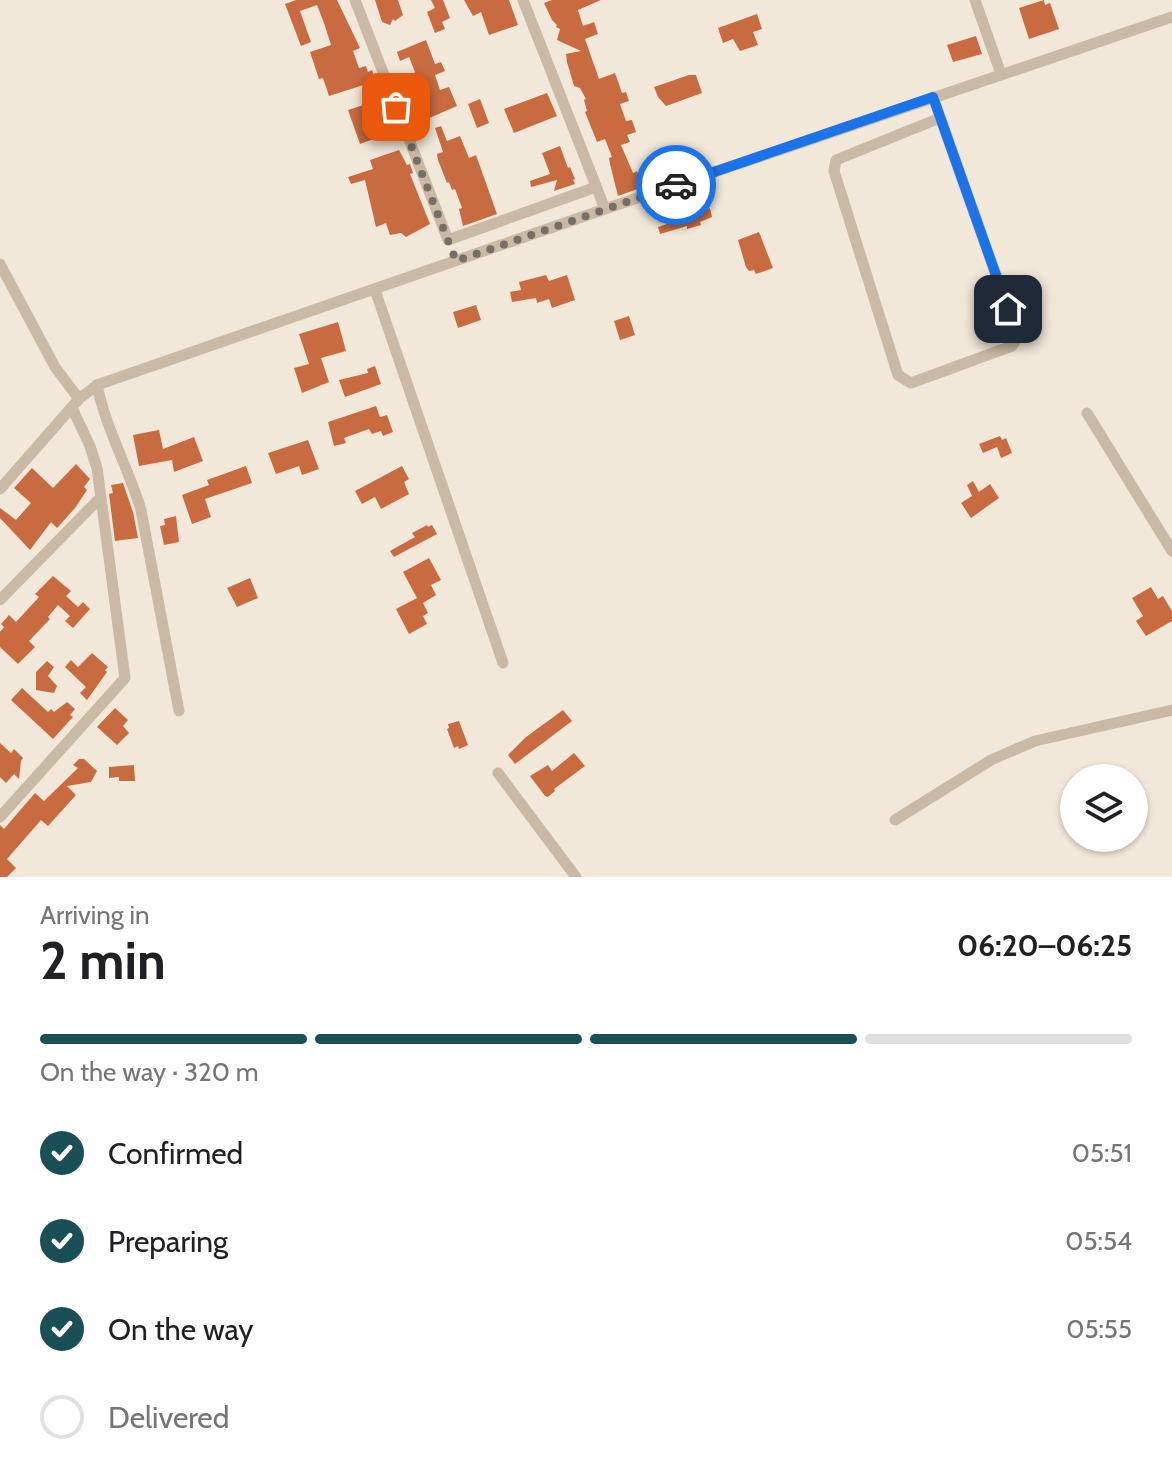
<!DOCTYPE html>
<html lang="en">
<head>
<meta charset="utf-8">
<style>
	:root { --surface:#fff; --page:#f6f6f6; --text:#202124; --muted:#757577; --line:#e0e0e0; --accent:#1b4f58 }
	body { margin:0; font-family:Cabin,sans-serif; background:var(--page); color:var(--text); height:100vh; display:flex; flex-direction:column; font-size:30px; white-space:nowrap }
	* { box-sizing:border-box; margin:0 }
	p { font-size:26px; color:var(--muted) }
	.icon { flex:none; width:44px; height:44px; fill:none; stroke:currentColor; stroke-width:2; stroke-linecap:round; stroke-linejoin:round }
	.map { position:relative; height:877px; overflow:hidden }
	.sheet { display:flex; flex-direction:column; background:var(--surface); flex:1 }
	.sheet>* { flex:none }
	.fabs { position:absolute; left:1060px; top:764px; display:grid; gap:16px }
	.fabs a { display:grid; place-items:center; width:88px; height:88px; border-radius:50%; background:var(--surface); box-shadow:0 2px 6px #0004; font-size:40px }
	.pin { position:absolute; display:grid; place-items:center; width:68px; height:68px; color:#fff; margin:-34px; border-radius:16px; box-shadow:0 4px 12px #0006 }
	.courier { position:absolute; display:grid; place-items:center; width:80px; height:80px; margin:-40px; border:6px solid #1a73e8; border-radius:50%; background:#fff; color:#222; box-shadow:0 2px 10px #0007 }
	.summary em { font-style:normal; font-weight:800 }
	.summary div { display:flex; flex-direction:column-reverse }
	.summary { display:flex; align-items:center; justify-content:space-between; height:136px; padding:0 40px }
	h1 { font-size:52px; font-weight:800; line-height:60px }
	.bar { display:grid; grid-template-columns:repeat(4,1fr); gap:12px 8px; align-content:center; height:96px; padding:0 40px }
	.bar i { height:10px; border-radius:6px; background:var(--line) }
	.bar .current { background:var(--accent) }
	.bar p { grid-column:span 4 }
	ol { padding:0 40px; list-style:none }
	li { display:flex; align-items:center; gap:24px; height:88px }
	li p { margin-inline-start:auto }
	li .icon { padding:8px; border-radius:50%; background:var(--accent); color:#fff; stroke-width:4 }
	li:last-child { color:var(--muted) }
	li i { width:44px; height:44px; border:4px solid var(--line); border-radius:50% }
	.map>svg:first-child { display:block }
</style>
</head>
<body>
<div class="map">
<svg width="1172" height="877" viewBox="0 0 1172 877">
	<rect width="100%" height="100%" fill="#f2e8d9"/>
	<g fill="#c96b40">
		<path d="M 296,0 L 337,0 L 360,48 L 353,51 L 359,68 L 366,66 L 368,72 L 372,70 L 376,81 L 329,96 L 323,78 L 319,79 L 310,52 L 331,45 L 324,23 L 317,5 L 300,11 L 311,42 L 301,46 L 285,4 Z"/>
		<path d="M 375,0 L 398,0 L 403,15 L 395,21 L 393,19 L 390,25 L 382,22 Z"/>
		<path d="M 431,0 L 443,0 L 450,18 L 442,22 L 445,29 L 435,33 L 427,12 L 435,8 Z"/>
		<path d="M 464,0 L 509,0 L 518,25 L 489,35 L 481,12 L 473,16 Z"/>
		<path d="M 552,0 L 601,0 L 578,10 L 583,26 L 594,22 L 598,34 L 585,39 L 599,79 L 615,73 L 622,93 L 626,92 L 629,101 L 620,104 L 626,121 L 632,120 L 636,132 L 627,135 L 630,142 L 621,145 L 633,173 L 637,171 L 643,187 L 618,196 L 610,164 L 609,158 L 612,157 L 605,139 L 597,142 L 585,112 L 587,111 L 584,100 L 586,99 L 580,88 L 574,86 L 567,62 L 566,54 L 581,51 L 557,40 L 560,29 L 556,27 L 557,25 L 552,20 L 544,3 Z"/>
		<path d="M 1044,0 L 1045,5 L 1050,3 L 1059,29 L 1029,39 L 1019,8 Z"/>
		<path d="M 757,14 L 762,29 L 753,32 L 758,45 L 740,51 L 733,39 L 723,43 L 718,28 Z"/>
		<path d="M 976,36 L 982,54 L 953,62 L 947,45 Z"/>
		<path d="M 426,40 L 435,64 L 441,62 L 445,71 L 435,75 L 440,90 L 449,87 L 457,106 L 427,119 L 418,95 L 410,98 L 406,87 L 411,86 L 409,80 L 415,72 L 409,57 L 400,61 L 397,52 Z"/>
		<path d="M 689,75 L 696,75 L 702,93 L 666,106 L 658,97 L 654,87 Z"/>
		<path d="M 547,93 L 557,116 L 514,133 L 504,109 Z"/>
		<path d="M 480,99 L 489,123 L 477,128 L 468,104 Z"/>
		<path d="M 379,100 L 392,132 L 360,144 L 348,110 Z"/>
		<path d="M 441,126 L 447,141 L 460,136 L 469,158 L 476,155 L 497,214 L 463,226 L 459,209 L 462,208 L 455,189 L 452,190 L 449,182 L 447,183 L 438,160 L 437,154 L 443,152 L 435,128 Z"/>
		<path d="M 560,146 L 568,168 L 570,167 L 575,179 L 573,180 L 575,184 L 554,191 L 557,180 L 531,187 L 530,181 L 550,174 L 542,153 Z"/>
		<path d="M 399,150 L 407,165 L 410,164 L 413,173 L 410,174 L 430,224 L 406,237 L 401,233 L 390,235 L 386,223 L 376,227 L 365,180 L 351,184 L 348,177 L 373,169 L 370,160 Z"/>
		<path d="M 695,202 L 698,203 L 701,211 L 710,208 L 712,217 L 700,222 L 701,225 L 687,229 L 687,226 L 660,234 L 658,227 L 673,222 L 669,211 Z"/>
		<path d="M 759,232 L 773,268 L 756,274 L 754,270 L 749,271 L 746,267 L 738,240 Z"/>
		<path d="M 546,275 L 549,281 L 567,275 L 575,300 L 552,308 L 549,299 L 537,303 L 536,298 L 512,302 L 510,292 L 521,290 L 519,282 Z"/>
		<path d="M 476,305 L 481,320 L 458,328 L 453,312 Z"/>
		<path d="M 629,316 L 635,335 L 620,340 L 614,321 Z"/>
		<path d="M 338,322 L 346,351 L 321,358 L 329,382 L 302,393 L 294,368 L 309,364 L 299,334 Z"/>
		<path d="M 375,366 L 381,384 L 345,397 L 339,380 L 368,373 L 367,369 Z"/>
		<path d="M 376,406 L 380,417 L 387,415 L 393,432 L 383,436 L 381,431 L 372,434 L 369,429 L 344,438 L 346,443 L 334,446 L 328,422 Z"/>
		<path d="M 159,430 L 163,449 L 194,437 L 203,461 L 174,472 L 172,460 L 139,466 L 133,435 Z"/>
		<path d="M 1000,436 L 1002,440 L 1006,438 L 1012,453 L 1001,458 L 997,447 L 983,453 L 979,444 Z"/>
		<path d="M 308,440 L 319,469 L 302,475 L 299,466 L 276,474 L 268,453 Z"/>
		<path d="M 76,464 L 90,479 L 84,487 L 87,490 L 75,508 L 57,528 L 51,522 L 30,550 L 0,518 L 0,508 L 16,520 L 31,503 L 14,488 L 32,468 L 53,488 Z"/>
		<path d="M 246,466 L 252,483 L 205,499 L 211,517 L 192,524 L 182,495 L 209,485 L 207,480 Z"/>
		<path d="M 402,466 L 409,479 L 404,482 L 409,494 L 381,509 L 375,497 L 362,504 L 355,491 Z"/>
		<path d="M 973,481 L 979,492 L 990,484 L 999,498 L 971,518 L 961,503 L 972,496 L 967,485 Z"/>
		<path d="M 123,483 L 133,512 L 138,538 L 115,541 L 109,494 L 113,493 L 111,485 Z"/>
		<path d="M 176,516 L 179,542 L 164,545 L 160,526 L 165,525 L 164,519 Z"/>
		<path d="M 427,525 L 428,527 L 432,525 L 437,534 L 394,557 L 390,551 L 415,537 L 412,533 Z"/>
		<path d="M 429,558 L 441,580 L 431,585 L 436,595 L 423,603 L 428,613 L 423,616 L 427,624 L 409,634 L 396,609 L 417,598 L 403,572 Z"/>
		<path d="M 53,576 L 71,591 L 66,596 L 78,607 L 83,602 L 90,609 L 73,628 L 65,621 L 70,616 L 58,605 L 48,617 L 50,619 L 29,641 L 35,647 L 18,664 L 0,647 L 0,632 L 4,627 L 1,624 L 9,615 L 16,622 L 39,597 L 35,594 Z"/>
		<path d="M 250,578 L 258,598 L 237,607 L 227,588 Z"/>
		<path d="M 1151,587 L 1158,599 L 1163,596 L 1172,611 L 1172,621 L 1146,636 L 1136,621 L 1143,616 L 1132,598 Z"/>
		<path d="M 92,653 L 108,667 L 105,670 L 107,672 L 87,700 L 80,693 L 86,687 L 65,667 L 71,660 L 78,667 Z"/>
		<path d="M 47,661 L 54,667 L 48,676 L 57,686 L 54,693 L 36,690 L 36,672 Z"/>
		<path d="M 22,688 L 48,712 L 51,709 L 54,712 L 67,702 L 75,709 L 70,715 L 73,717 L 53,739 L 11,700 Z"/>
		<path d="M 115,708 L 128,720 L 123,726 L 129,733 L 117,745 L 97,727 Z"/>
		<path d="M 563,710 L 572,721 L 515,764 L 508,755 L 526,737 Z"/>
		<path d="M 459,721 L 468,745 L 459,749 L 458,746 L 454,748 L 447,729 L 449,728 L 448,724 Z"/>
		<path d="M 0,743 L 11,753 L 14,749 L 23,758 L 21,761 L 19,779 L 14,774 L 6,783 L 0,777 Z"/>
		<path d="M 574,753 L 585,766 L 554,789 L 555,791 L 548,797 L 545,796 L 530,776 L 548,765 L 552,771 Z"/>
		<path d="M 79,759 L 84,759 L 97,771 L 91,782 L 67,786 L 76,795 L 48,826 L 41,820 L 7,859 L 16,868 L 7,877 L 0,877 L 0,825 L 4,829 L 35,793 L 44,801 L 78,768 L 73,765 Z"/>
		<path d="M 134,765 L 135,781 L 119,781 L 119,777 L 109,778 L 109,767 Z"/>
	</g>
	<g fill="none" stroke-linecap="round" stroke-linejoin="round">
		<g stroke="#cab9a4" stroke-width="11">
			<path d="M 355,0 L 448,240 L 596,187"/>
			<path d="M 523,0 L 605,209"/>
			<path d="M 975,0 L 1001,74"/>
			<path d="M 933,97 L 1018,337 L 1012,346 L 911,383 L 898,375 L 834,171 L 836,160 L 940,118"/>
			<path d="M 0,264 L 55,367 L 79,399"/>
			<path d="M 375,290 L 503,663"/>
			<path d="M 97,385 C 106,429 128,467 141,510 L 179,711"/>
			<path d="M 1087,413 L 1172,551"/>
			<path d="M 0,489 L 79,399 L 97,385 L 605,209 L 1172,17"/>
			<path d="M 0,600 L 100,498"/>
			<path d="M 498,773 L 576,877"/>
			<path d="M 0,817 L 125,678 L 97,468 L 90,446 L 72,408"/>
			<path d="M 895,820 L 991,760 L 1035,741 L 1172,710"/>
		</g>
	</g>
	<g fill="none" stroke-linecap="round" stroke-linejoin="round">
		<path stroke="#776e65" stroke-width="8" stroke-dasharray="0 14.4" d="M 396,107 L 456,261 L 676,185"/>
		<path stroke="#1a73e8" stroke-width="10" d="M 676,185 L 933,97 L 1008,309"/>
	</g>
</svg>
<div class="fabs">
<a><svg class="icon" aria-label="layers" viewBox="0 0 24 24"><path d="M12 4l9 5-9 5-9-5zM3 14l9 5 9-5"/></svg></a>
</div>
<div class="pin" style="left:396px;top:107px;background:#ea580c"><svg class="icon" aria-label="bag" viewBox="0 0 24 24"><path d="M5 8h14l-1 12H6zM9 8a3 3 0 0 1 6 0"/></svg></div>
<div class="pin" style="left:1008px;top:309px;background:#1f2937"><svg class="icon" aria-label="home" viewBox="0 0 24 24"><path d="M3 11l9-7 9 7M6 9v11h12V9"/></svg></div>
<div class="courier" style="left:676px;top:185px"><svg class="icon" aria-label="car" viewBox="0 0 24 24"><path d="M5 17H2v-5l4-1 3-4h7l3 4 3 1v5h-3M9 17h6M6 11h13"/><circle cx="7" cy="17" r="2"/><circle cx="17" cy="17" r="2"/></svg></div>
</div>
<section class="sheet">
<div class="summary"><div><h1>2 min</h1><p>Arriving in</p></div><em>06:20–06:25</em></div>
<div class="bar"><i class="current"></i><i class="current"></i><i class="current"></i><i></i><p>On the way · 320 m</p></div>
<ol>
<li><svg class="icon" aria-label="check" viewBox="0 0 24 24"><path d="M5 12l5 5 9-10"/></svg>Confirmed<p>05:51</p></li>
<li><svg class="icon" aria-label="check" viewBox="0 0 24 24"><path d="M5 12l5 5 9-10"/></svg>Preparing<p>05:54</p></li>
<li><svg class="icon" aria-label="check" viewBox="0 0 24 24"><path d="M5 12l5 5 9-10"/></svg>On the way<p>05:55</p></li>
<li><i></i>Delivered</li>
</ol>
</section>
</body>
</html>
